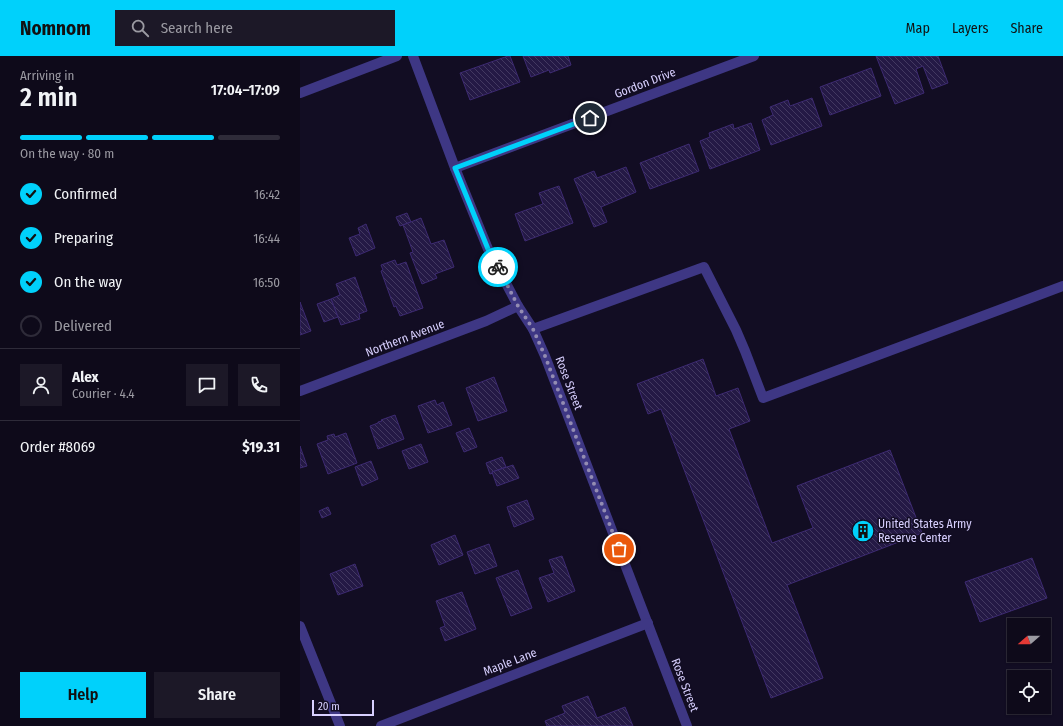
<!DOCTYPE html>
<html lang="en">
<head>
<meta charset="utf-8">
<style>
	:root { --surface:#0e0a1a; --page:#1c1827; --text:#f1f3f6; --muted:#9b9aa2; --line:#2e2b39; --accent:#00d1fb }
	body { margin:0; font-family:"Fira Sans Condensed",sans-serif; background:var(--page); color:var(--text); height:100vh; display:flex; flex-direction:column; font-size:15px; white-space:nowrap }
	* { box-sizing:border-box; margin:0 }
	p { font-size:13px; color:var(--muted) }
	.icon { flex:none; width:22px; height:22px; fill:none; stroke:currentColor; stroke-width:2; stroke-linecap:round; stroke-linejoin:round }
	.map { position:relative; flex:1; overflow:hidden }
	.side { display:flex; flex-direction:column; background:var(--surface); width:300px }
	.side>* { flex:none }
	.needle { width:26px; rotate:250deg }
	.controls { position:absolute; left:707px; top:562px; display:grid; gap:8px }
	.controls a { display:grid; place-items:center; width:44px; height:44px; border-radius:0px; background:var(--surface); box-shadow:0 1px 3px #0004,0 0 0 1px var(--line); font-size:20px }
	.scale { position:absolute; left:12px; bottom:10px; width:62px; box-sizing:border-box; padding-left:4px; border:2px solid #d8d0ff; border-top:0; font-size:11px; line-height:14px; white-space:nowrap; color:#d8d0ff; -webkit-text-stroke:3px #120d23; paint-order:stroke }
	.pin { position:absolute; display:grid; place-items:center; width:34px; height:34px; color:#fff; margin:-17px; border:2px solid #fff; border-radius:50%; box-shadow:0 1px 4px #0007 }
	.courier { position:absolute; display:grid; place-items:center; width:40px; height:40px; margin:-20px; border:3px solid #00d1fb; border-radius:50%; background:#fff; color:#222; box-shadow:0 1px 5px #0007 }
	.summary em { font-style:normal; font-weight:600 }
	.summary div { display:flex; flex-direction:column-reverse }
	.summary { display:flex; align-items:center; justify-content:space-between; height:68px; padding:0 20px }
	h1 { font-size:26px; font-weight:600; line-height:30px }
	.bar { display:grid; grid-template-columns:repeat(4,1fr); gap:6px 4px; align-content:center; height:48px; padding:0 20px }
	.bar i { height:5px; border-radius:3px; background:var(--line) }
	.bar .on { background:var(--accent) }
	.bar p { grid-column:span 4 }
	.line { display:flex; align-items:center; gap:10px; padding:0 20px; border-top:1px solid var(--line) }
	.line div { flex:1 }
	.round { display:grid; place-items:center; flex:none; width:42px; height:42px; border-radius:0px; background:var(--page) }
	ol { padding:0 20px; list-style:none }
	li { display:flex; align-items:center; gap:12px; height:44px }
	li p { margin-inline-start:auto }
	li .icon { padding:4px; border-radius:50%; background:var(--accent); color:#111; stroke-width:4 }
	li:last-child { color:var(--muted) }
	li i { width:22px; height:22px; border:2px solid var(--line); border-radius:50% }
	.primary-button { display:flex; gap:8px; margin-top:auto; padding:8px 20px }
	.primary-button a { flex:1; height:46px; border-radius:0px; background:var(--accent); color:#111; font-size:16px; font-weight:600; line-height:46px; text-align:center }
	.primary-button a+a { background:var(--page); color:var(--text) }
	header { display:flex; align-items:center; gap:24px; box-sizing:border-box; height:56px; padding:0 20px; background:var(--accent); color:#111 }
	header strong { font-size:19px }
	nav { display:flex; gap:22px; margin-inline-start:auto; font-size:14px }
	.search { width:280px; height:36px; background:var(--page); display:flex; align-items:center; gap:10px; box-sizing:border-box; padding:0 14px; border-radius:0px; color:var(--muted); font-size:15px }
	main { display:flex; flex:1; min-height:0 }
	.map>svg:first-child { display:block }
</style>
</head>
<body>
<header>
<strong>Nomnom</strong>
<div class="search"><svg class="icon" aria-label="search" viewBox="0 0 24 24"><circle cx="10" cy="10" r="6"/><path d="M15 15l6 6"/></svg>Search here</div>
<nav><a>Map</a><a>Layers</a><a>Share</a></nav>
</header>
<main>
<section class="side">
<div class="summary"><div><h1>2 min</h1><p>Arriving in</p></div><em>17:04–17:09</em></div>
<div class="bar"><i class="on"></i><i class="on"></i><i class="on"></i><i></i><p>On the way · 80 m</p></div>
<ol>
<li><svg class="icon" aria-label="check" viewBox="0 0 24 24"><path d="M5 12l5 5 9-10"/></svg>Confirmed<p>16:42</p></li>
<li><svg class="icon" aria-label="check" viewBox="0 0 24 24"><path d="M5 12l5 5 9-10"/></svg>Preparing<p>16:44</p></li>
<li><svg class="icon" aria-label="check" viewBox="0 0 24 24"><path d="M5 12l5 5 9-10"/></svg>On the way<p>16:50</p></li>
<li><i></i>Delivered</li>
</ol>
<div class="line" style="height:72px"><a class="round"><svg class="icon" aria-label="person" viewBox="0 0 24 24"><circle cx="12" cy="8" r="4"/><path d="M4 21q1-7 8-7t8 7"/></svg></a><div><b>Alex</b><p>Courier · 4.4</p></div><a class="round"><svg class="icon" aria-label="chat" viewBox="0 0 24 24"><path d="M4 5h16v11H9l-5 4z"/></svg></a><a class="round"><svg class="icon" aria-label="phone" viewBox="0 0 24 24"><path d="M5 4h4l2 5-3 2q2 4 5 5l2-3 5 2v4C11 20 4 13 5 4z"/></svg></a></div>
<div class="line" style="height:52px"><div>Order #8069</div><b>$19.31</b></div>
<div class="primary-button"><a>Help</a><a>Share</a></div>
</section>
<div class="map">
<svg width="763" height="670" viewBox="0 0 763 670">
	<defs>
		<pattern id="building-back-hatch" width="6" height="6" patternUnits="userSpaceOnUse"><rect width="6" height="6" fill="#241945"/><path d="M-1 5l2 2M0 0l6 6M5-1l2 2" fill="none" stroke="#433961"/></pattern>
	</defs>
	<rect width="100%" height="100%" fill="#120d23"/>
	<g fill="url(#building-back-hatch)" stroke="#3d2a72">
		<path d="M 208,0 L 210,0 L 220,26 L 170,44 L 160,17 Z"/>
		<path d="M 223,0 L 268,0 L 271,9 L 250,17 L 249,14 L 231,21 Z"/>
		<path d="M 576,0 L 638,0 L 648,27 L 632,33 L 623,10 L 616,13 L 624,37 L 595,48 Z"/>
		<path d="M 571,12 L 581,40 L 530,59 L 520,31 Z"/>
		<path d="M 512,42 L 522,70 L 471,89 L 462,64 L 473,59 L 470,51 L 488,44 L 490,50 Z"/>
		<path d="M 451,67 L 460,94 L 410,113 L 400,85 L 410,81 L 409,77 L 433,68 L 434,73 Z"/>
		<path d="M 389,88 L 399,115 L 350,133 L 340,107 Z"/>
		<path d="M 326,111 L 336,136 L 301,151 L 307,166 L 294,171 L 274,123 L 294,115 L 297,122 Z"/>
		<path d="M 259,130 L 273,167 L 225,185 L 215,158 L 243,148 L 239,137 Z"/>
		<path d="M 107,157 L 111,166 L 100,170 L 96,161 Z"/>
		<path d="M 121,162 L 131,188 L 144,184 L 154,211 L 135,218 L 137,222 L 122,228 L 110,197 L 113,196 L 103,169 Z"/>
		<path d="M 66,168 L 75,192 L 56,200 L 49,182 L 60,178 L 58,172 Z"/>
		<path d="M 95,204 L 97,209 L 106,206 L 123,252 L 100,260 L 96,250 L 94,251 L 81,215 L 83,214 L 81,209 Z"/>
		<path d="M 55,221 L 67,255 L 59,258 L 60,263 L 41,269 L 31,243 L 40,239 L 36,228 Z"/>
		<path d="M 31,243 L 38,261 L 24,266 L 17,248 Z"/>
		<path d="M 0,246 L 11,275 L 0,279 Z"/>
		<path d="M 403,303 L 416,340 L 438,332 L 450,365 L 429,373 L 472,487 L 513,472 L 497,430 L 590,394 L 622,477 L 487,529 L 523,622 L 471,642 L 361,353 L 348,358 L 337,328 Z"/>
		<path d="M 194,321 L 207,355 L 178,365 L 166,332 Z"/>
		<path d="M 135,344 L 137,349 L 143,346 L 152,369 L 128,377 L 118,350 Z"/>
		<path d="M 95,359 L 104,383 L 78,393 L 70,370 L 78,367 L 78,366 L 82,365 L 81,364 Z"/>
		<path d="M 169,372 L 177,391 L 164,396 L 156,377 Z"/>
		<path d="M 46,377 L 57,407 L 28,418 L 17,388 L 28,384 L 27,380 L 34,378 L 35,381 Z"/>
		<path d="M 121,388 L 128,406 L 109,413 L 102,395 Z"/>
		<path d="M 0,390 L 7,410 L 0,412 Z"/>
		<path d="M 202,401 L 206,411 L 192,416 L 193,417 L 190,418 L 186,407 Z"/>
		<path d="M 71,405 L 78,423 L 62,430 L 55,411 Z"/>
		<path d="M 213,409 L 219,422 L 197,430 L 192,416 Z"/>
		<path d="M 227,444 L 234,463 L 214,471 L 207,451 Z"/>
		<path d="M 28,451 L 31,458 L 22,462 L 19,455 Z"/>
		<path d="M 155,479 L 163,499 L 139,509 L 131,489 Z"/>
		<path d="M 189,488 L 197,510 L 175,518 L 167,496 Z"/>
		<path d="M 262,500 L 275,535 L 248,546 L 239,522 L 254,517 L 249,504 Z"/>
		<path d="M 732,502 L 747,542 L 680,566 L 665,526 Z"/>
		<path d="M 55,508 L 63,530 L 38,539 L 30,518 Z"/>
		<path d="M 218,514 L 232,552 L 211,560 L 196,522 Z"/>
		<path d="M 162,536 L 176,573 L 145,585 L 140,572 L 145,570 L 136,545 Z"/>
		<path d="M 288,640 L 297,662 L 325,651 L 333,670 L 247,670 L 245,665 L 265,657 L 262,650 Z"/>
	</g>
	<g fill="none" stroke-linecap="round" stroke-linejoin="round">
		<g stroke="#3e3784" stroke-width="10">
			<path d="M 113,0 L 155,112 L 188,193 L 218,250 L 233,273 L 245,300 L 387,670"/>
			<path d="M 0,37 L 97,0"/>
			<path d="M 155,112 L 454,0"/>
			<path d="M 233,273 L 404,211 L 436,274 L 445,295 L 463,342 L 763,230"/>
			<path d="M 0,335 L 186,265 L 218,250"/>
			<path d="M 0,570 L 40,670"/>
			<path d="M 81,670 L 348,567"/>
		</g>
	</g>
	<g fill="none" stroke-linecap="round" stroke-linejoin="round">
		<path stroke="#938cb2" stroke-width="4" stroke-dasharray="0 7.2" d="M 198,211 L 218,250 L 233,273 L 245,300 L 319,493"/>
		<path stroke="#00d1fb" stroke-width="5" d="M 198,211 L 188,193 L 155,112 L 290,62"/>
	</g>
	<defs>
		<g id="building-disc" transform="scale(1.15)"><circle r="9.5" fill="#00d1fb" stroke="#120d23"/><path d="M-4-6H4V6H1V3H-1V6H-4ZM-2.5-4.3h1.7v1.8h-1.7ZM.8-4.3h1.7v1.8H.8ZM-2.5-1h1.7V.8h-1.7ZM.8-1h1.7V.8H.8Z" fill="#111"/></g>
	</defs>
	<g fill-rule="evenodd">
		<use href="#building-disc" x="563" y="475"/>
	</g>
	<g text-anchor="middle" stroke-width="3" stroke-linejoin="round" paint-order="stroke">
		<g font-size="12" fill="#d8d0ff" stroke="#120d23">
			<text transform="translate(345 27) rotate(-21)" y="4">Gordon Drive</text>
			<text transform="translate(105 282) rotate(-21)" y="4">Northern Avenue</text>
			<text transform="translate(269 327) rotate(69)" y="4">Rose Street</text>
			<text transform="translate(210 606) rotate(-21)" y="4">Maple Lane</text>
			<text transform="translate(385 629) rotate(69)" y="4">Rose Street</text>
		</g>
		<g font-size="12" fill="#d8d0ff" stroke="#120d23" text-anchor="start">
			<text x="578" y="472">United States Army<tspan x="578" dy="14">Reserve Center</tspan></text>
		</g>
	</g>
</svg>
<div class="controls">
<a><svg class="needle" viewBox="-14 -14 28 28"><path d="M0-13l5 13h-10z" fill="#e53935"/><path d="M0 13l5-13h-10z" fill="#9b9aa2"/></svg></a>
<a><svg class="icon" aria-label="locate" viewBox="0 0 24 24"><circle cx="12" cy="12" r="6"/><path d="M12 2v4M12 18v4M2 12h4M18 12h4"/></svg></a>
</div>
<div class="scale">20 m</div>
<div class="pin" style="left:319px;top:493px;background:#ea580c"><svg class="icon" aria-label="bag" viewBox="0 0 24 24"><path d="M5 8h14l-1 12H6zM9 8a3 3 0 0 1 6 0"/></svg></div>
<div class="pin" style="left:290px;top:62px;background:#1f2937"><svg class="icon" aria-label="home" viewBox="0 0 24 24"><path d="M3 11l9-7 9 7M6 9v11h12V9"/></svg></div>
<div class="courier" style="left:198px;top:211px"><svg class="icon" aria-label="bike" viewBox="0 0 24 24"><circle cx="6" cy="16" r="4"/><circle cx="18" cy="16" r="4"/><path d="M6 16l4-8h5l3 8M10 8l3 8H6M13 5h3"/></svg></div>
</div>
</main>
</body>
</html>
